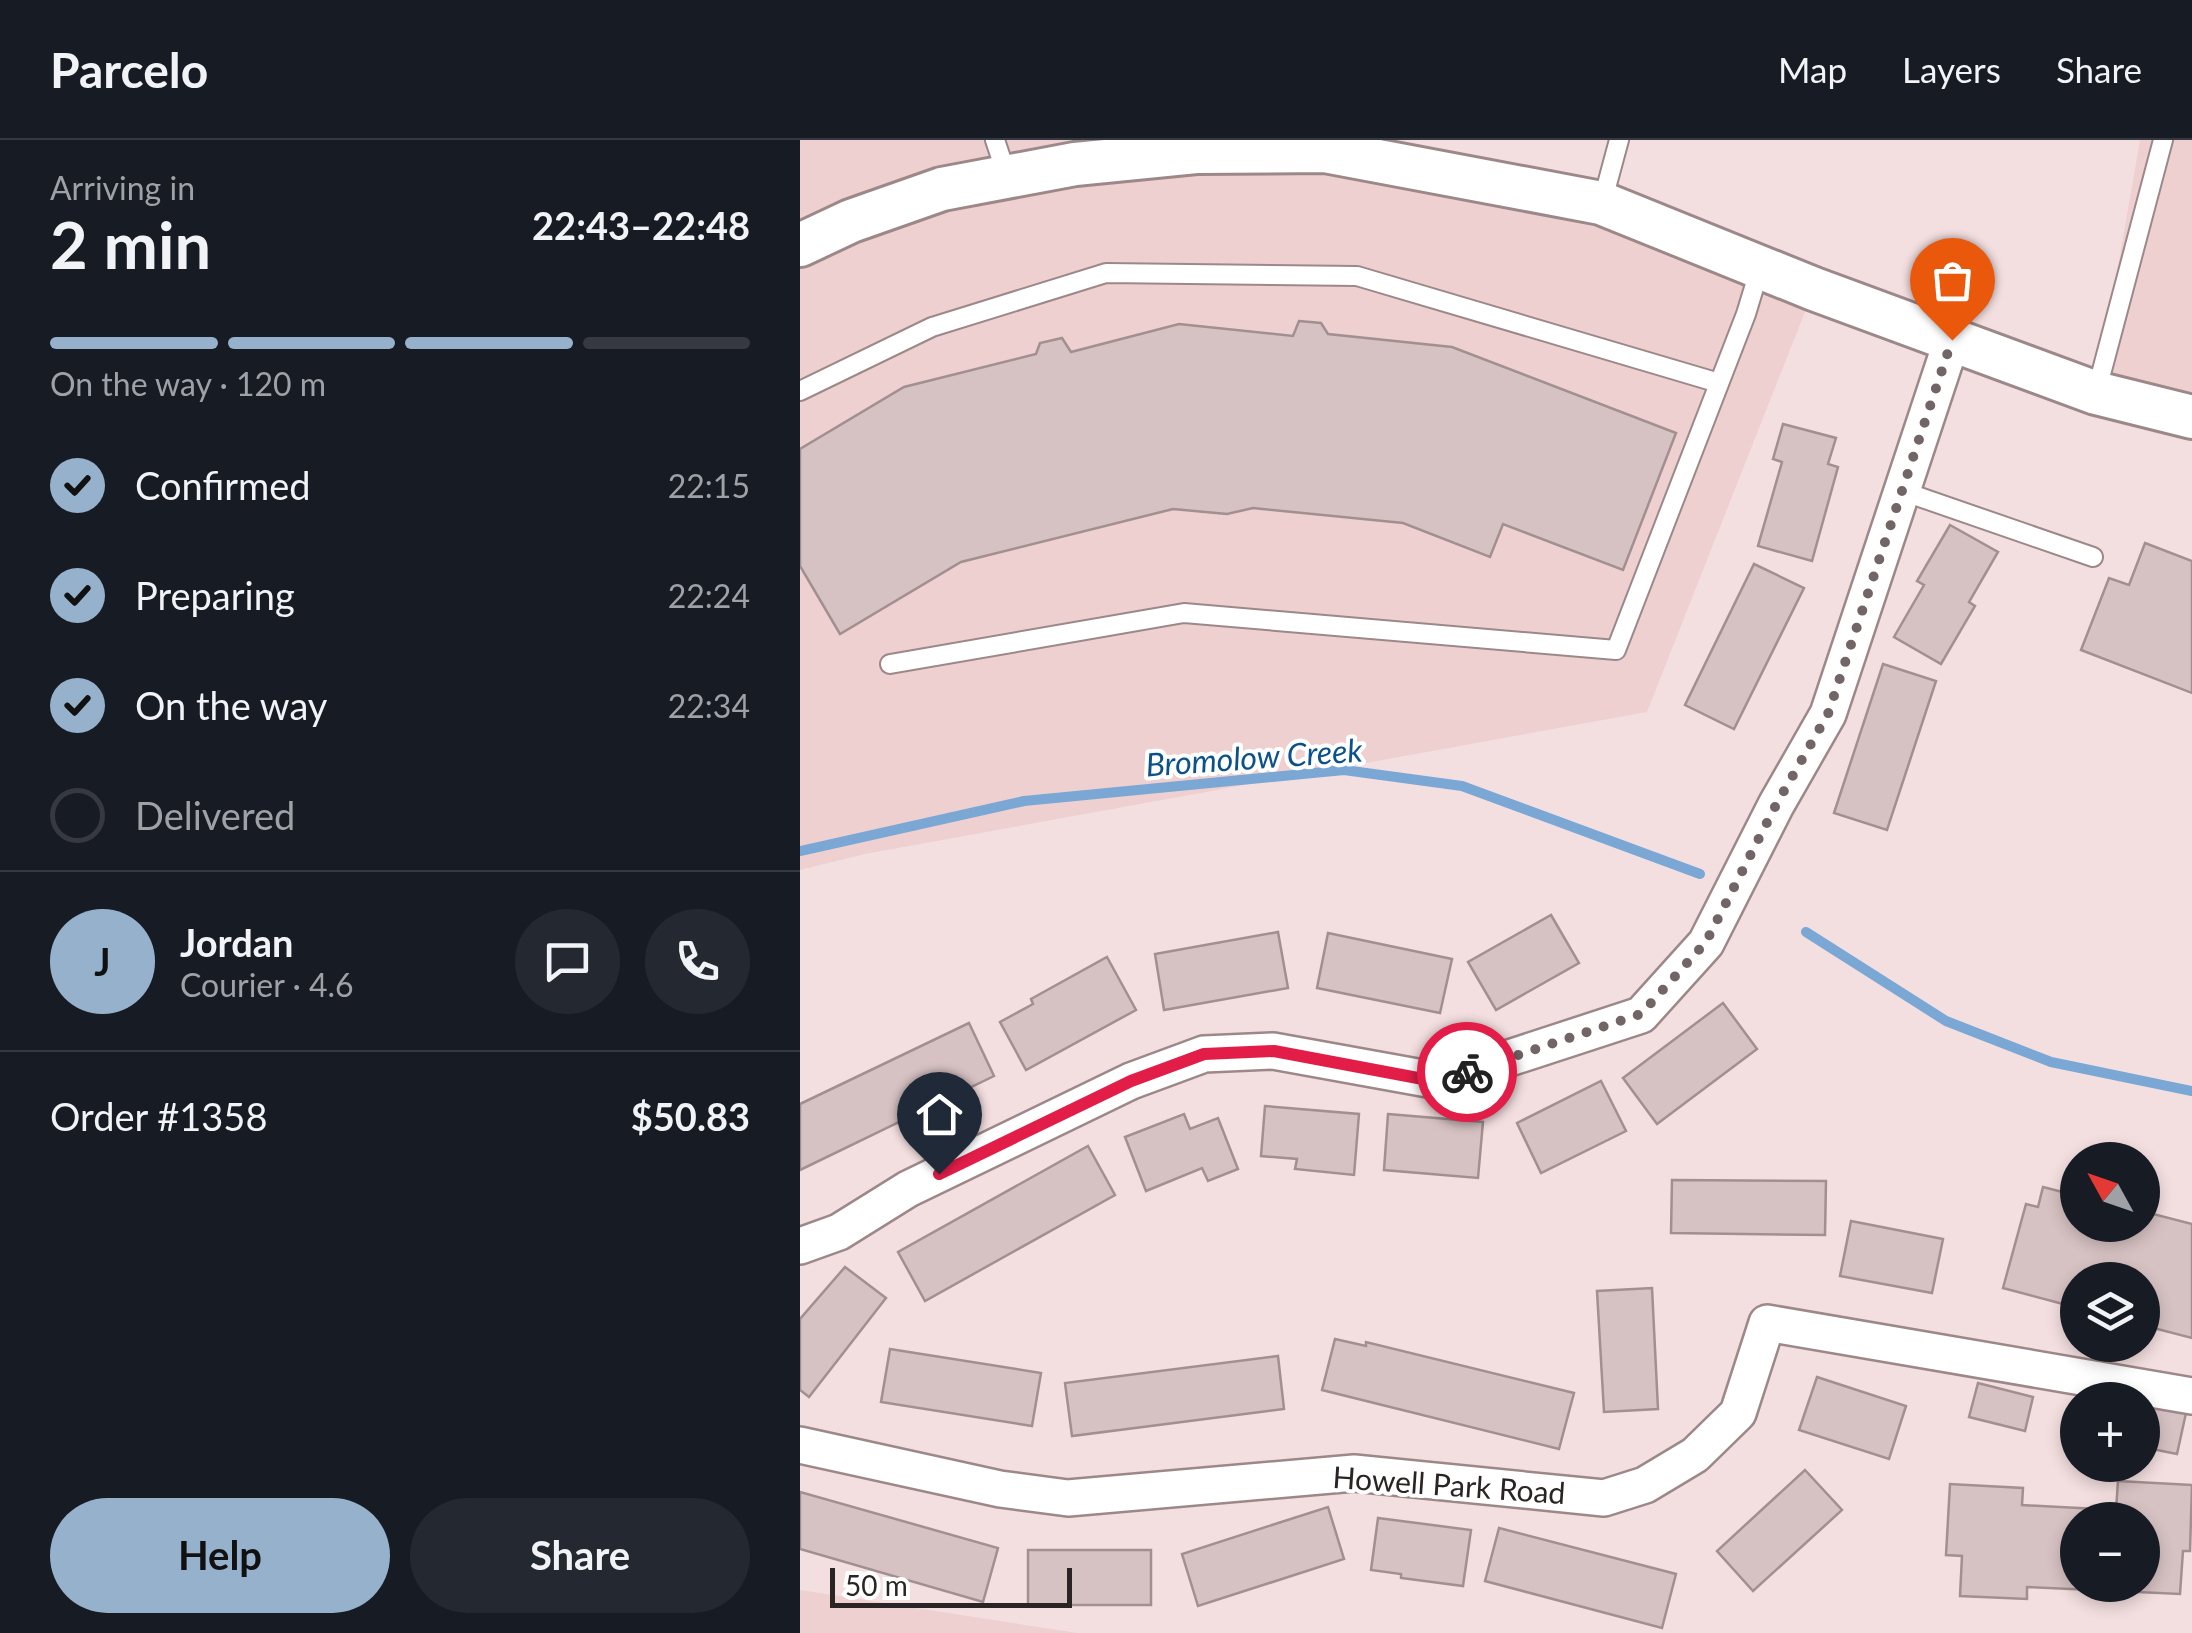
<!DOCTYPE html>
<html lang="en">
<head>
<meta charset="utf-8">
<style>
	:root { --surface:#171b24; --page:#242831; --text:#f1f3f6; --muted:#9ea1a6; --line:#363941; --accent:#96b1cc }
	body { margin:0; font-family:Lato,sans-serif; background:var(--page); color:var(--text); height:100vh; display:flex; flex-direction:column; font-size:38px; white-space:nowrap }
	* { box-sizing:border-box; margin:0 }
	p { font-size:32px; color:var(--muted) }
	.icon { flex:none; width:55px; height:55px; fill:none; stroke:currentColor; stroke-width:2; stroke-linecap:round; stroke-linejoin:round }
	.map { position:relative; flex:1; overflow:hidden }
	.panel { display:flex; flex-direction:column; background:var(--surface); width:800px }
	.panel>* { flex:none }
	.needle { width:65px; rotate:310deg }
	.buttons { position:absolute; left:1260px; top:1002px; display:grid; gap:20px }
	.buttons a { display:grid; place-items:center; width:100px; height:100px; border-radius:50%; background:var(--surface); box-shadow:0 5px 15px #0003; font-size:50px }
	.scale { position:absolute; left:30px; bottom:25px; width:242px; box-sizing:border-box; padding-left:10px; border:5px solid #2b2424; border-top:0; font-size:28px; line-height:35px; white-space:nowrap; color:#2b2424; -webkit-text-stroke:8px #fff; paint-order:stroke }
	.pin { position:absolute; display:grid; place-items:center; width:85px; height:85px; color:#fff; margin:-102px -42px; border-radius:50% 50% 50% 0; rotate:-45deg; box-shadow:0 0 10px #0007 }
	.pin .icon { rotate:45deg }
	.courier { position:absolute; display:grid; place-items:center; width:100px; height:100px; margin:-50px; border:8px solid #e11d48; border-radius:50%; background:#fff; color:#222; box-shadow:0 2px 12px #0007 }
	.head em { font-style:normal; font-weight:700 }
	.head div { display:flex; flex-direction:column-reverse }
	.head { display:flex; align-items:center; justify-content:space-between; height:170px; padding:0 50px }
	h1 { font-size:65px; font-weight:700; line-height:75px }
	.bar { display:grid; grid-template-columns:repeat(4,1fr); gap:15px 10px; align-content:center; height:120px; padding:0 50px }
	.bar i { height:12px; border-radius:8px; background:var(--line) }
	.bar .on { background:var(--accent) }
	.bar p { grid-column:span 4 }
	.line { display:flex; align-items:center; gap:25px; padding:0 50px; border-top:2px solid var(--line) }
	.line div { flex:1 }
	.round { display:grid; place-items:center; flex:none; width:105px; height:105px; border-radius:52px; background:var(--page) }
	ol { padding:0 50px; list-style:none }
	li { display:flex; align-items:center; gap:30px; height:110px }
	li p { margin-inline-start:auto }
	li .icon { padding:10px; border-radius:50%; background:var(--accent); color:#111; stroke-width:4 }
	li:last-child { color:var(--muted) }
	li i { width:55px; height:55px; border:5px solid var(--line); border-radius:50% }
	.cta { display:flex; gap:20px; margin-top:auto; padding:20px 50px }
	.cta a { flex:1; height:115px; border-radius:60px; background:var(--accent); color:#111; font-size:40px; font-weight:700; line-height:115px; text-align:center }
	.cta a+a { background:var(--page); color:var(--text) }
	header { display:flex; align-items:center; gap:60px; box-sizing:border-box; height:140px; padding:0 50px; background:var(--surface); border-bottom:2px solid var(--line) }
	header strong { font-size:48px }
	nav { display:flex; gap:55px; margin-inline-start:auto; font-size:35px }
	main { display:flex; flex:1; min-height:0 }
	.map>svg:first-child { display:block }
</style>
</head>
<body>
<header>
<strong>Parcelo</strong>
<nav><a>Map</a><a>Layers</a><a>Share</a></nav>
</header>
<main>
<section class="panel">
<div class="head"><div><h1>2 min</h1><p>Arriving in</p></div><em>22:43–22:48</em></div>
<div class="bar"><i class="on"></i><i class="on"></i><i class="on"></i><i></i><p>On the way · 120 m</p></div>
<ol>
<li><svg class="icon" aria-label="check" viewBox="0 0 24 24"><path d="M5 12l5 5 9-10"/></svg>Confirmed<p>22:15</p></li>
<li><svg class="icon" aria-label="check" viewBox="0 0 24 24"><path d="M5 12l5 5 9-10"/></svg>Preparing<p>22:24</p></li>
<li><svg class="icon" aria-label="check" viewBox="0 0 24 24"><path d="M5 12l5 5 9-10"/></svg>On the way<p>22:34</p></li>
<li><i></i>Delivered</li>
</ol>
<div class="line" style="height:180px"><b class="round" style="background:var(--accent);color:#111">J</b><div><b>Jordan</b><p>Courier · 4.6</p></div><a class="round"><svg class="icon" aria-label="chat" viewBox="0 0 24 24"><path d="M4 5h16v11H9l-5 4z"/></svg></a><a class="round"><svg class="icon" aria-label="phone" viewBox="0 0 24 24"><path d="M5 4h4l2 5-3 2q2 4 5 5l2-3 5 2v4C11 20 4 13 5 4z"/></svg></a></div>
<div class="line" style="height:130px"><div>Order #1358</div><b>$50.83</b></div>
<div class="cta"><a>Help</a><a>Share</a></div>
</section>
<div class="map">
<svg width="1392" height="1493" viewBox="0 0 1392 1493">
	<rect width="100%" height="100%" fill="#f4dfe0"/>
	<g fill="#eed0d1">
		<path d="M 0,0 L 524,0 L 801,63 L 1014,149 L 847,572 L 65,714 L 0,730 Z"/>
		<path d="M 1340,0 L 1392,0 L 1392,277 L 1296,253 Z"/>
		<path d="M 0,1450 L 277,1493 L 0,1493 Z"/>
	</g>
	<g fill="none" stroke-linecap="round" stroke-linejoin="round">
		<g stroke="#7aa7d4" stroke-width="10">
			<path d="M 0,711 L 224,661 L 544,630 L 662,646 L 900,734"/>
			<path d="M 1006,792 L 1146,881 L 1251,922 L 1392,951"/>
		</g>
	</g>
	<g fill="#d7c2c3" stroke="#a28f90" stroke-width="2.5" fill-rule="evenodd">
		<path d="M 499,181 L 521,183 L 528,194 L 652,207 L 876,293 L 823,430 L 703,384 L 690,417 L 603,383 L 453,368 L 427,374 L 373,369 L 161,422 L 40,494 L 0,426 L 0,309 L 104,247 L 236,214 L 240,203 L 262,198 L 271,212 L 379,184 L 493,196 Z"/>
		<path d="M 983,284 L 1036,298 L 1028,324 L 1038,327 L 1012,421 L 958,406 L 982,322 L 973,319 Z"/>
		<path d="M 1150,385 L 1198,412 L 1169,462 L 1175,466 L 1141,524 L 1094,497 L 1124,445 L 1117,441 Z"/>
		<path d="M 1345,403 L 1392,421 L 1392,553 L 1281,510 L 1309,438 L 1329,445 Z"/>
		<path d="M 954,424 L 1004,448 L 934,589 L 885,565 Z"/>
		<path d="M 1083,524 L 1136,541 L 1087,690 L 1034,673 Z"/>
		<path d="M 751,775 L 779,823 L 696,870 L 668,822 Z"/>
		<path d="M 478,792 L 488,848 L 364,870 L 355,814 Z"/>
		<path d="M 528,793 L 652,819 L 640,873 L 517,848 Z"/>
		<path d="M 307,817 L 336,870 L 226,930 L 200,882 L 233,864 L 231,859 Z"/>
		<path d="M 923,863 L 957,909 L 857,984 L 823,938 Z"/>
		<path d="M 169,883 L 194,936 L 0,1030 L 0,964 Z"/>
		<path d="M 801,941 L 826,991 L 741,1033 L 717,983 Z"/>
		<path d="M 465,966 L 559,974 L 554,1035 L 495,1029 L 497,1019 L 461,1016 Z"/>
		<path d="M 384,974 L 390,989 L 418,978 L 438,1029 L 408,1041 L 402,1028 L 346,1051 L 325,997 Z"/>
		<path d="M 588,974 L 683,982 L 678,1038 L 584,1030 Z"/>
		<path d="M 288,1006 L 315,1055 L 125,1161 L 98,1112 Z"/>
		<path d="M 872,1040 L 1026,1041 L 1025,1095 L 871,1093 Z"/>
		<path d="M 1243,1047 L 1278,1056 L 1278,1085 L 1342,1085 L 1342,1071 L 1392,1084 L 1392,1198 L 1342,1185 L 1342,1140 L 1278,1140 L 1278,1168 L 1203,1148 L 1226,1064 L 1238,1067 Z"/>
		<path d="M 1051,1081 L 1143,1099 L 1132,1153 L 1040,1136 Z"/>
		<path d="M 45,1127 L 86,1158 L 9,1257 L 0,1250 L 0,1179 Z"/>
		<path d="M 852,1148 L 858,1269 L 804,1272 L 797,1151 Z"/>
		<path d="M 535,1199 L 566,1206 L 566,1202 L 774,1253 L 759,1309 L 522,1250 Z"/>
		<path d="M 90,1209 L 241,1233 L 232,1286 L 81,1262 Z"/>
		<path d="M 478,1216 L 484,1269 L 272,1296 L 265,1243 Z"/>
		<path d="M 1017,1237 L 1106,1266 L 1089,1319 L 999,1290 Z"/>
		<path d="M 1178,1243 L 1233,1257 L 1225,1291 L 1169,1277 Z"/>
		<path d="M 1342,1264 L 1386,1273 L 1377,1314 L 1342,1307 Z"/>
		<path d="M 1005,1330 L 1042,1370 L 953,1451 L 917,1411 Z"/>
		<path d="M 1318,1341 L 1392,1345 L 1390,1411 L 1383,1411 L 1380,1454 L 1227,1447 L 1227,1459 L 1160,1456 L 1162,1416 L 1146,1415 L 1150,1344 L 1223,1348 L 1222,1365 L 1316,1370 ZM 1278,1380 L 1342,1380 L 1342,1445 L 1278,1445 Z"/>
		<path d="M 0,1352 L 198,1408 L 183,1462 L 0,1409 Z"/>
		<path d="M 528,1367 L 544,1419 L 398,1466 L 382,1414 Z"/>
		<path d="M 578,1378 L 671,1390 L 663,1446 L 601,1438 L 601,1434 L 571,1430 Z"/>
		<path d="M 699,1388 L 876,1434 L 862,1488 L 685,1441 Z"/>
		<rect x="228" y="1410" width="123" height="55"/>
	</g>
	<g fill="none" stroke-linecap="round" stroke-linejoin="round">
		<g stroke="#9c8889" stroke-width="22">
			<g id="service">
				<path d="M 195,0 L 207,36"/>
				<path d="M 802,63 L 819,0"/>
				<path d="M 0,251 L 132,187 L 306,133 L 557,136 L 919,243"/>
				<path d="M 1296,253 L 1363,0"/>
				<path d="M 1102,351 L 1293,417"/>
				<path d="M 90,524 L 384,473 L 816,510 L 946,174 L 960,128"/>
			</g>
		</g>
		<g stroke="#9c8889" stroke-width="40">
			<g id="minor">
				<path d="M 0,1106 L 39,1092 L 108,1049 L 331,941 L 404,914 L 473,911 L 639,941 L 841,875 L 906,803 L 976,665 L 1028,574 L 1152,200"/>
				<path d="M 0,1305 L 200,1349 L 268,1358 L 554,1333 L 804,1358 L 845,1345 L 895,1315 L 938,1273 L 967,1183 L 1392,1256"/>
			</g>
		</g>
		<g stroke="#9c8889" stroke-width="48">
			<path id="tertiary" d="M 0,105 L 51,81 L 142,49 L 275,24 L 396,12 L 525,11 L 801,63 L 1014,149 L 1296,253 L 1392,277"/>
		</g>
		<use href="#service" stroke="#fff" stroke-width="18"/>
		<use href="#minor" stroke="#fff" stroke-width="35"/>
		<use href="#tertiary" stroke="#fff" stroke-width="42"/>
	</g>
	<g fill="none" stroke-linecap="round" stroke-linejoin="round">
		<path stroke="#716566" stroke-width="10" stroke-dasharray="0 18" d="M 667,932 L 841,874 L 906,802 L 976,665 L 1028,574 L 1152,200"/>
		<path stroke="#e11d48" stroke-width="12" d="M 139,1034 L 331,941 L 404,914 L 474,911 L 639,942 L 667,932"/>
	</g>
	<g text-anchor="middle" stroke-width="8" stroke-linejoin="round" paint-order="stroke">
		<g font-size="30" fill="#2b2424" stroke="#fff">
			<text transform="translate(649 1346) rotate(4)" y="10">Howell Park Road</text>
		</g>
		<g font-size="32" font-style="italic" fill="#0c5189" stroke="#fff">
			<text transform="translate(454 618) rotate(-4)" y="11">Bromolow Creek</text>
		</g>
	</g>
</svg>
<div class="buttons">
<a><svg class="needle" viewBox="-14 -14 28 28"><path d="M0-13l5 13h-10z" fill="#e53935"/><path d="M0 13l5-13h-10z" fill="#9ea1a6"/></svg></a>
<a><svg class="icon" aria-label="layers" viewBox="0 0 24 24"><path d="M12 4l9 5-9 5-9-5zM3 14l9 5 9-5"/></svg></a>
<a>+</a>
<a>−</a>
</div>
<div class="scale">50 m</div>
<div class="pin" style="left:1152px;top:200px;background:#ea580c"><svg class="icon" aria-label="bag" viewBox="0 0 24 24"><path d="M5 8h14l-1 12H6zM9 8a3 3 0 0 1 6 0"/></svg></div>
<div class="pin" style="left:139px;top:1034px;background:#1f2937"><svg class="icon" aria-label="home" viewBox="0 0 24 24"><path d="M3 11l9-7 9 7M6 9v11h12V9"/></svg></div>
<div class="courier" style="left:667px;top:932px"><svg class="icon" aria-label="bike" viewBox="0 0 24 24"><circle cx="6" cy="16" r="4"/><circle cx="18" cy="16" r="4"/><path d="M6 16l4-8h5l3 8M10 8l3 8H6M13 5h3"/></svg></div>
</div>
</main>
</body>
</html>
